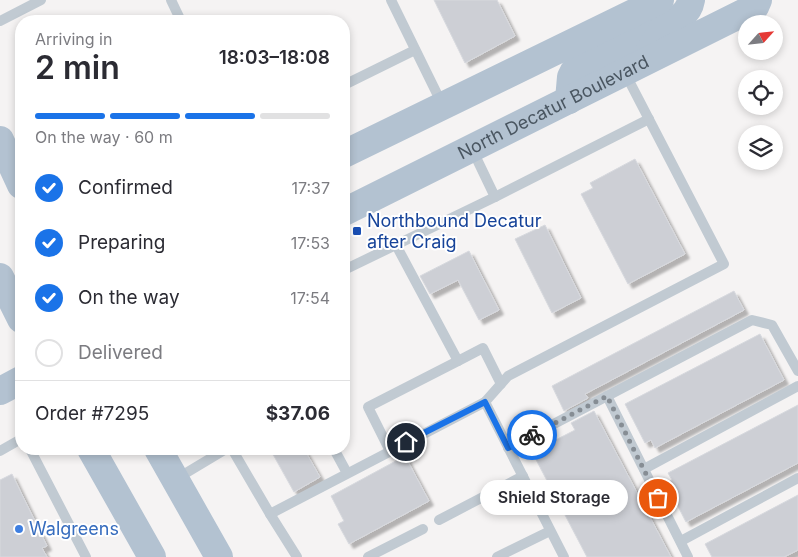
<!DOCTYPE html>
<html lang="en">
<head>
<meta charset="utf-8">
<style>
	:root { --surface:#fff; --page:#f2f2f3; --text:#2b2b33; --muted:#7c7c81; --line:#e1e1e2; --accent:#1a73e8 }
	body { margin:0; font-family:Inter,sans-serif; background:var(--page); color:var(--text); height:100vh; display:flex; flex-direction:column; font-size:19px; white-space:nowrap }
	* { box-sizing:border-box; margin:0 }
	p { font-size:16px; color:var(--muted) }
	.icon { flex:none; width:28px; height:28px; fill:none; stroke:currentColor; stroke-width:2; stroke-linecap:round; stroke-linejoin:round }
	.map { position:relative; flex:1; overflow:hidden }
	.sheet { position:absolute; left:15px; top:15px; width:335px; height:440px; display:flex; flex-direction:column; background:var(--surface); border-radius:20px; box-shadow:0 2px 8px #0003 }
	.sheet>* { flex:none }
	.needle { width:32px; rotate:63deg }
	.fabs { position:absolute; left:738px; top:15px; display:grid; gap:10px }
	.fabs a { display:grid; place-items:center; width:45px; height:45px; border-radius:50%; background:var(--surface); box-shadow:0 2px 8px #0003; font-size:25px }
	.pin { position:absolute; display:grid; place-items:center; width:42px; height:42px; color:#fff; margin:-21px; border:2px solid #fff; border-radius:50%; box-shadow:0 1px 5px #0007 }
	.courier { position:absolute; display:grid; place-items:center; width:50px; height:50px; margin:-25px; border:4px solid #1a73e8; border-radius:50%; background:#fff; color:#222; box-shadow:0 1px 6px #0007 }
	.bubble { position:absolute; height:35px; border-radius:18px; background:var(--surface); box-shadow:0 2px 8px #0003; font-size:16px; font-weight:600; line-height:35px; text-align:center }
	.summary em { font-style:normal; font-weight:600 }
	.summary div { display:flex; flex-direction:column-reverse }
	.summary { display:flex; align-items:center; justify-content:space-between; height:85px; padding:0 20px }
	h1 { font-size:32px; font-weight:600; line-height:38px }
	.bar { display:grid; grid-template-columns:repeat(4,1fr); gap:8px 5px; align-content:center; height:60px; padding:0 20px }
	.bar i { height:6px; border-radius:4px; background:var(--line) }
	.bar .active { background:var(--accent) }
	.bar p { grid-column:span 4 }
	.line { display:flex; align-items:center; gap:12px; padding:0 20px; border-top:1px solid var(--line) }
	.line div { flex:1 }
	ol { padding:0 20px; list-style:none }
	li { display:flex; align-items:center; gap:15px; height:55px }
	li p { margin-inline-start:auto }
	li .icon { padding:5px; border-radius:50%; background:var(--accent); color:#fff; stroke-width:4 }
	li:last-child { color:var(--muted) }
	li i { width:28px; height:28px; border:2px solid var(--line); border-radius:50% }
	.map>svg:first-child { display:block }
</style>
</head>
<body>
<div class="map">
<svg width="798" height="557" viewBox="0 0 798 557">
	<defs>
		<filter id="shadow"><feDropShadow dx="4.5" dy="4.5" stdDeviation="1" flood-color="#0004"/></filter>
	</defs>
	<rect width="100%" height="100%" fill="#f5f3f3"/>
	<g fill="#cdcfd5" stroke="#d7d9de" filter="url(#shadow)">
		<path d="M 434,0 L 497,0 L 515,36 L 465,63 Z"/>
		<path d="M 635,159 L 685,254 L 628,284 L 581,194 L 593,188 L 590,183 Z"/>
		<path d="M 545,225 L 581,298 L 552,313 L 515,239 Z"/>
		<path d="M 469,251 L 499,310 L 479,320 L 458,280 L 430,294 L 420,276 Z"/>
		<path d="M 734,291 L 744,310 L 585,394 L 588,398 L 564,411 L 552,386 Z"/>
		<path d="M 760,334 L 784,380 L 655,448 L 651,440 L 645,443 L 625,404 Z"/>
		<path d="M 798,405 L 798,463 L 686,522 L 666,483 L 672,480 L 668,473 Z"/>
		<path d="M 594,411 L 671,557 L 587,557 L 532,452 L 575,430 L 571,423 Z"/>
		<path d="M 270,449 L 304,449 L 320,477 L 294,492 Z"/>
		<path d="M 405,456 L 429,501 L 349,544 L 338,524 L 344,521 L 331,496 Z"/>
		<path d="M 12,474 L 47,546 L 42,548 L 47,557 L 0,557 L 0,480 Z"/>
		<path d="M 798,495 L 798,550 L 784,557 L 712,557 L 705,544 Z"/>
	</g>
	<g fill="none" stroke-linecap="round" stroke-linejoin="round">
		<g stroke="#c1cad2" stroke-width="10">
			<path d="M 171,0 L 181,21"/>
			<path d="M 391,0 L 443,106"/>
			<path d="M 0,21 L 41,0"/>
			<path d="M 344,85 L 415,50"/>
			<path d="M 495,197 L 649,119"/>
			<path d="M 396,245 L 458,361 L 483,348 L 501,384"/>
			<path d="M 344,270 L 495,197 L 472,149"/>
			<path d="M 607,396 L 688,557"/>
			<path d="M 508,448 L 752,320 L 772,325 L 798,371"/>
			<path d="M 30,449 L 86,557"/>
			<path d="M 232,449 L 270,514 L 485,402"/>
			<path d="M 334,449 L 347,473"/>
			<path d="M 0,451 L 21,439"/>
			<path d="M 390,451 L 368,407 L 458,361"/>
			<path d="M 644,469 L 798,386"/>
			<path d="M 176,479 L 226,449"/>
			<path d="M 270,514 L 297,557"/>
			<path d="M 439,520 L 523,476"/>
			<path d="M 681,541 L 798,478"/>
			<path d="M 368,557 L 423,529"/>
			<path d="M 497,557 L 550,531"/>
			<path d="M 564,557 L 485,402 L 508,376 L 724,264 L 625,73"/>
		</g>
		<g stroke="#b3c2d1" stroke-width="28">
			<path d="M 628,62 C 631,53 634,44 642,38 C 658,24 687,24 691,0"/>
			<path d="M 569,100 L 571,77 L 574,71 L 619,48 L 642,9"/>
			<path d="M 0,140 L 21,185"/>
			<path d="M 344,154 L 660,0"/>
			<path id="s1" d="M 344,212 L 755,7 L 758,0"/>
			<path d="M 0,277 L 21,319"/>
			<path d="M 0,391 L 21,380"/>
			<path d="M 91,449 L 152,557"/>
			<path d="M 158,449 L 219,557"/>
		</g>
	</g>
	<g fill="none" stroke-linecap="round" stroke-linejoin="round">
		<path stroke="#868d94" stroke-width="5" stroke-dasharray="0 9" d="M 532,435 L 607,396 L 658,498"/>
		<path stroke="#1a73e8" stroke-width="6" d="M 406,442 L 485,402 L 508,448 L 532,435"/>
	</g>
	<rect fill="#1a4fb4" stroke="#fff" stroke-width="2" x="352" y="226" width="10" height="10" rx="2.5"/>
	<circle fill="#3f7fe0" stroke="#fff" stroke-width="2" cx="19" cy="529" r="5"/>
	<g text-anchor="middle" stroke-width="4" stroke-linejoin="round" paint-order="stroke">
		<g font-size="18" fill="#4a5661" stroke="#fff">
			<text dy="6" stroke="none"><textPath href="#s1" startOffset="234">North Decatur Boulevard</textPath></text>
		</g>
		<g font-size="18" fill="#164399" stroke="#fff" text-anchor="start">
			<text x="367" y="227">Northbound Decatur<tspan x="367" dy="21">after Craig</tspan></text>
		</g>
		<g font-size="18" fill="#366cbe" stroke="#fff" text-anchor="start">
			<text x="29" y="535">Walgreens</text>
		</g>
	</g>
</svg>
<div class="fabs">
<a><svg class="needle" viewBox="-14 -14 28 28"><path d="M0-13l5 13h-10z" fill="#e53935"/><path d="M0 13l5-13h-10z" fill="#7c7c81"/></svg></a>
<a><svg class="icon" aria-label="locate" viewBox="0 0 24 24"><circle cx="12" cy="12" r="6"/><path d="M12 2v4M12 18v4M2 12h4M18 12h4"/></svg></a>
<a><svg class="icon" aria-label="layers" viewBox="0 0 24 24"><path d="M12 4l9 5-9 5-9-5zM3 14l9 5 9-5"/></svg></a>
</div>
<div class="pin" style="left:658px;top:498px;background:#ea580c"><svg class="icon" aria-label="bag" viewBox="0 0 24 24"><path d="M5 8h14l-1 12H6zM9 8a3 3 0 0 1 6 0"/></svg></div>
<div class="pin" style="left:406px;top:442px;background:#1f2937"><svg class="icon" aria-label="home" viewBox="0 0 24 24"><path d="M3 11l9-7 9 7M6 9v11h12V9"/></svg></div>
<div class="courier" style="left:532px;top:435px"><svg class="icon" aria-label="bike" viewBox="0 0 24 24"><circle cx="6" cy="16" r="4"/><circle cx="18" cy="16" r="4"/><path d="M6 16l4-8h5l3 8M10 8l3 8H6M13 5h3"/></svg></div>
<div class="bubble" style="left:480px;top:480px;width:148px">Shield Storage</div>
<section class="sheet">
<div class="summary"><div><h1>2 min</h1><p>Arriving in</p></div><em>18:03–18:08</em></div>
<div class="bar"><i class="active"></i><i class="active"></i><i class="active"></i><i></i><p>On the way · 60 m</p></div>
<ol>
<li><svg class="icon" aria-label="check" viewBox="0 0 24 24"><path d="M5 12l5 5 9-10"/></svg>Confirmed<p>17:37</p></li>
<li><svg class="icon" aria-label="check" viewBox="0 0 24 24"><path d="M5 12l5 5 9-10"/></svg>Preparing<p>17:53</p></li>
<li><svg class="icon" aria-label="check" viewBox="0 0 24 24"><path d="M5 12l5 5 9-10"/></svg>On the way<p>17:54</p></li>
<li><i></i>Delivered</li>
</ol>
<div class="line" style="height:65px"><div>Order #7295</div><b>$37.06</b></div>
</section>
</div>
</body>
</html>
